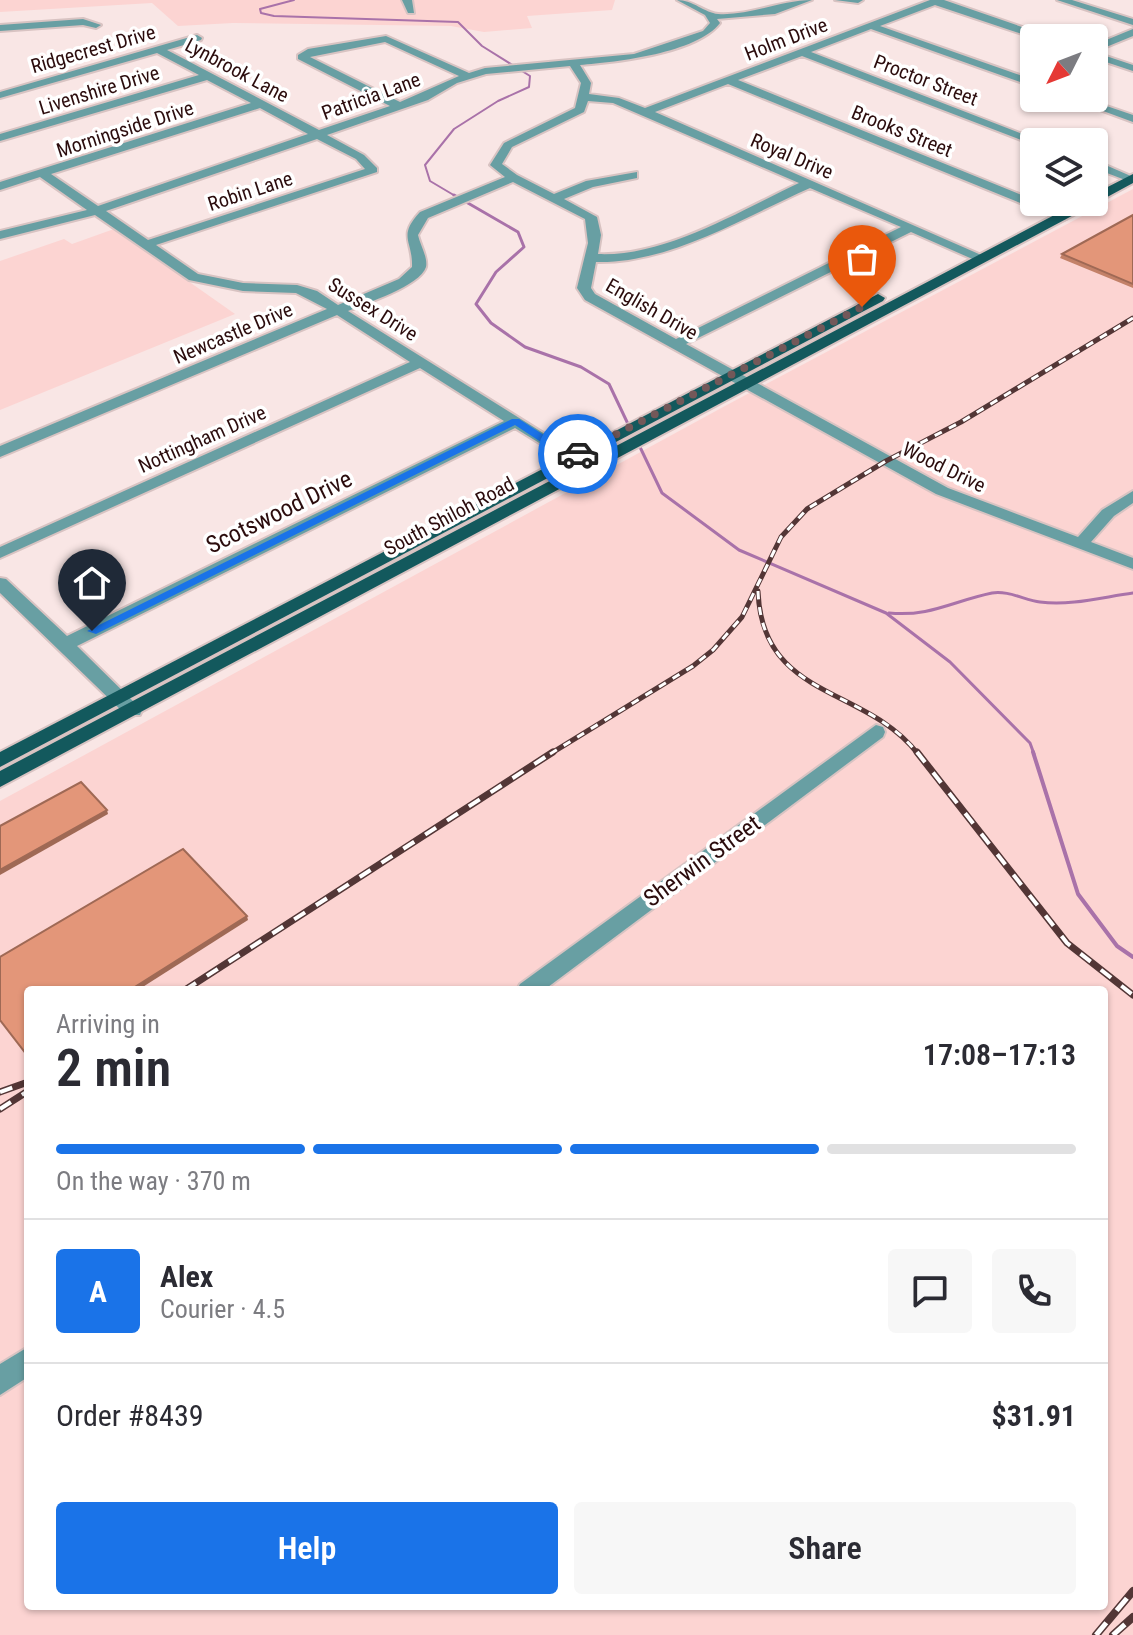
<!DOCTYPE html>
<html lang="en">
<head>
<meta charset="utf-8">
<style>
	:root { --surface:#fff; --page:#f7f7f7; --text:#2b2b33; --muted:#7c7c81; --line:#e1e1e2; --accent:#1a73e8 }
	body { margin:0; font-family:"Roboto Condensed",sans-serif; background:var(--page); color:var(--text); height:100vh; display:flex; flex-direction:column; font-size:30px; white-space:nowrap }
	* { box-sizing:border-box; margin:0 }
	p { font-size:26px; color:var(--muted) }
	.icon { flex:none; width:44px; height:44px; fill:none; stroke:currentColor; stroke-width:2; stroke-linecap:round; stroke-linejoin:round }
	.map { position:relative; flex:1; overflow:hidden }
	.sheet { position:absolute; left:24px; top:986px; width:1084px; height:624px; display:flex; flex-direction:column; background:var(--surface); border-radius:8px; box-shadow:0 2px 6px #0004 }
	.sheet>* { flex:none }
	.needle { width:52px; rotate:228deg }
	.fabs { position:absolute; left:1020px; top:24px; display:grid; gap:16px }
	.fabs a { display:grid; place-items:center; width:88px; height:88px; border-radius:8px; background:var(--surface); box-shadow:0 2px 6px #0004; font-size:40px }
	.pin { position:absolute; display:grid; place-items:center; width:68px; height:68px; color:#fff; margin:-82px -34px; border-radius:50% 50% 50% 0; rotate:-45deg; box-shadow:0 0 8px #0007 }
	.pin .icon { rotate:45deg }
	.courier { position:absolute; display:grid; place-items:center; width:80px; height:80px; margin:-40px; border:6px solid #1a73e8; border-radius:50%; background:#fff; color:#222; box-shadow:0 2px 10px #0007 }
	.head em { font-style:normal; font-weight:600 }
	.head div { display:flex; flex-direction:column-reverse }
	.head { display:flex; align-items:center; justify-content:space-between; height:136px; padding:0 32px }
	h1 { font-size:52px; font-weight:600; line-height:60px }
	.bar { display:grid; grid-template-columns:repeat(4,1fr); gap:12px 8px; align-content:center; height:96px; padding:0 32px }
	.bar i { height:10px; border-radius:6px; background:var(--line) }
	.bar .current { background:var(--accent) }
	.bar p { grid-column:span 4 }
	.line { display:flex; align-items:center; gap:20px; padding:0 32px; border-top:2px solid var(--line) }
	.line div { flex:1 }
	.round { display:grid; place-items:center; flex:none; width:84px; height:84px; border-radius:8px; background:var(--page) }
	.primary-button { display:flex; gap:16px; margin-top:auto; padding:16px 32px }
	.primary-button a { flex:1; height:92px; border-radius:8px; background:var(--accent); color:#fff; font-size:32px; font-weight:600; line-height:92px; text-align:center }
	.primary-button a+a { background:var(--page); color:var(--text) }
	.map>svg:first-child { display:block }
</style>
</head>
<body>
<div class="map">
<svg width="1133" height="1635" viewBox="0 0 1133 1635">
	<rect width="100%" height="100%" fill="#f9e6e5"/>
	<g fill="#fcd4d2" fill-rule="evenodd">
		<path d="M 0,0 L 615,0 L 612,10 L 527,16 L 532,28 L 484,32 L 451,26 L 233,23 L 178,26 L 152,3 L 0,12 Z"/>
		<path d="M 1133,189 L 1133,1635 L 0,1635 L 0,801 L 725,406 ZM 28,990 L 1104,990 L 1104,1606 L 28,1606 Z"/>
		<path d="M 114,229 L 235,314 L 0,410 L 0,261 L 64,239 L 72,244 Z"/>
	</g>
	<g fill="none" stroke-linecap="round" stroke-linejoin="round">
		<path stroke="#a972a9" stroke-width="2" d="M 294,0 L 260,9 L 261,13 L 274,16 L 458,22 L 482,46 L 530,76 L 529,87 L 498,101 L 454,129 L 425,165 L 430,181 L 457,197"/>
		<g stroke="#a972a9" stroke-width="3">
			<path d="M 454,195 L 518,232 L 524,247 L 496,272 L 476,304 L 491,323 L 525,347 L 581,367 L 609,384 L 628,424"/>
			<path d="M 639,445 L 662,493 L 739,550 L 886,613 L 950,662 L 1030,743 L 1034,754"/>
			<path d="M 889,613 C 930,617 953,601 992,593 C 1007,590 1025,600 1040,602 C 1071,606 1103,597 1133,593"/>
		</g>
		<path stroke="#a972a9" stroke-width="4" d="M 1033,752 L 1078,894 L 1117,946 L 1133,957"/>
		<g stroke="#d8c3c2" stroke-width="4">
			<g id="minor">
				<path d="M 402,0 L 412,0 L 414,13 L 408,13 Z"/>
				<path d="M 677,0 C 693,0 705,13 718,14 C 750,16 781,0 812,0 L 775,14 L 717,19 L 720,23 C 697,53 617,62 580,65 L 591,83 L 589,94 L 619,98 L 645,108 L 930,0 L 944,0 L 1048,36 L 1049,38 L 1034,38 L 935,5 L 880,26 L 1034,80 L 1034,87 L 871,29 L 811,52 L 1043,142 L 1034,142 L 1034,145 L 802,56 L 738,80 L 1066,213 L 1066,219 L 1062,220 L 728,84 L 655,112 L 988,258 L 977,261 L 911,232 L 686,344 L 948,488 L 1078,537 L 1102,510 L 1133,491 L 1133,503 L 1114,516 L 1091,542 L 1133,558 L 1133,569 L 936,494 L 585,300 L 577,288 L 588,243 L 585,219 L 513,182 L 428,218 L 418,235 C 420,245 428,257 426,267 C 420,286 366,303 348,311 L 593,464 L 593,470 L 583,470 L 515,428 L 77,646 L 142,710 L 140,715 L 126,715 L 0,593 L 0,578 L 6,579 L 67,636 L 504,421 L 420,368 L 0,558 L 0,547 L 410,362 L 337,315 L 0,457 L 0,446 L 327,309 L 296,293 L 243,291 L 189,280 L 95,215 L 0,239 L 0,231 L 87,210 L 40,177 L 0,190 L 0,182 L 251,103 L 207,80 L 0,141 L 0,134 L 199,75 L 157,53 L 0,98 L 0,92 L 197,35 L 202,38 L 201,40 L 167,50 L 319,130 L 390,106 L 298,59 L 298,55 L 308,49 L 386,36 L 469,73 L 485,68 L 634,54 L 703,31 L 710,23 L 705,15 ZM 385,42 L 459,76 L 400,102 L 310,57 ZM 570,66 L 581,83 L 575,108 L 504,143 L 490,165 L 505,177 L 420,212 C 397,237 413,240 412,267 L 399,279 L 338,305 L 317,291 L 297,285 L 243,283 L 198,274 L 156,245 L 377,172 L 377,168 L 364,155 L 327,135 L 428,100 L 457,83 L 486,74 ZM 588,101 L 613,103 L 799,183 C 739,211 665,257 598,254 L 601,235 L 597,217 L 564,199 L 593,187 L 637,178 L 637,172 L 586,181 L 554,194 L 517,175 L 502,164 L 512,147 L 584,112 ZM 260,108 L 308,134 L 98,206 L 51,174 ZM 317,139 L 356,159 L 365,169 L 148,240 L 106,211 ZM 810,188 L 901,227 L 676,339 L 595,294 L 591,288 L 596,262 C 669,264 744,217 810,188 Z"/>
				<path d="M 835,0 L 863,0 L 858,3 Z"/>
				<path d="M 1057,0 L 1072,0 L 1133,19 L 1133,25 Z"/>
				<path d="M 83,19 L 101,25 L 96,28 L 83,25 L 0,31 L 0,25 Z"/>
				<path d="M 1133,29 L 1133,36 L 1094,52 L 1133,65 L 1133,71 L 1094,58 L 1094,45 Z"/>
				<path d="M 1068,98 L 1083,98 L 1133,115 L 1133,122 Z"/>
				<path d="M 1094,160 L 1133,177 L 1133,183 L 1094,168 Z"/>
				<path d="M 876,725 L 883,727 L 885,732 L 883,737 L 544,990 L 517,990 L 520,984 Z"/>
				<path d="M 28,1347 L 28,1377 L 0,1395 L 0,1364 Z"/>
			</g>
		</g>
		<g stroke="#d8c3c2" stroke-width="4">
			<g id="major">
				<path d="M 1133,174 L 1133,183 L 1098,202 L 0,787 L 0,771 L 1079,202 L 1094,202 L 1094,194 Z"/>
				<path d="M 878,294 L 885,298 L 883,301 L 0,767 L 0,752 Z"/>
			</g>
		</g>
		<use href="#minor" fill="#689fa3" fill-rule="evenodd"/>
		<use href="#major" fill="#13595d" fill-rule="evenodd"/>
		<g stroke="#533636" stroke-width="5">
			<g id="rail-far2">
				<path d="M 758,591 C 762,700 865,685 918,754"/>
				<path d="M 550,754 L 693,666 L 713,650 L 742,617 L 781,537 L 807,509 L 886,461 L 961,422 L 1133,318"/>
			</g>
		</g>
		<g stroke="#533636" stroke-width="7">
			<g id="rail-far1">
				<path d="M 917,752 L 1067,943 L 1133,995"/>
				<path d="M 185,990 L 553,752"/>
				<path d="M 0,1092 L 28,1082"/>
				<path d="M 0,1109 L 28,1091"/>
			</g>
		</g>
		<g stroke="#533636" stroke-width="8">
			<g id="rail">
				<path d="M 1096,1635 L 1133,1591"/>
				<path d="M 1113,1635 L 1133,1617"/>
			</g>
		</g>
		<use href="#rail-far2" stroke="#fff" stroke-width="3" stroke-dasharray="8" stroke-linecap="butt"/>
		<use href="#rail-far1" stroke="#fff" stroke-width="4" stroke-dasharray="13" stroke-linecap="butt"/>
		<use href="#rail" stroke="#fff" stroke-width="5" stroke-dasharray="16" stroke-linecap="butt"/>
	</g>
	<path fill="#c38168" d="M 1133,215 L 1133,288 L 1060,258 L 1062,254 Z"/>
	<g fill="#9f6955">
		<path d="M 107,810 L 108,814 L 0,875 L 0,870 Z"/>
		<path d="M 247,916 L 248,920 L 138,990 L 130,990 Z"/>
	</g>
	<g fill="#e39679" stroke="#9f6955" stroke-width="2">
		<path d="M 1133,215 L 1133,284 L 1062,254 Z"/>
		<path d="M 81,782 L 107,810 L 0,870 L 0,826 Z"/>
		<path d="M 183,849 L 247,916 L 130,990 L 28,990 L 27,1055 L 0,1020 L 0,957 Z"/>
	</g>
	<path fill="#1a73e8" d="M 512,419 L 519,419 L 572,453 L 578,451 L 583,454 L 568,460 L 515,425 L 96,634 L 87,631 Z"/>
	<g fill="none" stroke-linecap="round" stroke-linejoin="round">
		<path stroke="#735859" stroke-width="8" stroke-dasharray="0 14.4" d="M 578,454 L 862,307"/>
	</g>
	<g text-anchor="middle" stroke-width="7" stroke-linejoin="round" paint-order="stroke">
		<g font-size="20" fill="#2b0c0d" stroke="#fff">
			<text transform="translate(786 39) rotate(-21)" y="7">Holm Drive</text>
			<text transform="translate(93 49) rotate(-16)" y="7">Ridgecrest Drive</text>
			<text transform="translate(237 70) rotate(28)" y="7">Lynbrook Lane</text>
			<text transform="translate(926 80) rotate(21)" y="7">Proctor Street</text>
			<text transform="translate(99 90) rotate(-17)" y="7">Livenshire Drive</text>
			<text transform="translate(371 96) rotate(-20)" y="7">Patricia Lane</text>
			<text transform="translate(125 129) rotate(-18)" y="7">Morningside Drive</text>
			<text transform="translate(902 131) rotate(22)" y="7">Brooks Street</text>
			<text transform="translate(792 156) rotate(23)" y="7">Royal Drive</text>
			<text transform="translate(250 191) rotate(-18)" y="7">Robin Lane</text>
			<text transform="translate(373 309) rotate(32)" y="7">Sussex Drive</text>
			<text transform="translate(652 309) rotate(30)" y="7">English Drive</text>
			<text transform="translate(233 333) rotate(-23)" y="7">Newcastle Drive</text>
			<text transform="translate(202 439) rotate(-24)" y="7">Nottingham Drive</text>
			<text transform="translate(944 467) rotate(26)" y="7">Wood Drive</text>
			<text transform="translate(449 516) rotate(-28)" y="7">South Shiloh Road</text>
		</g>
		<g font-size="24" fill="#2b0c0d" stroke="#fff">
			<text transform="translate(279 512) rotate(-26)" y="8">Scotswood Drive</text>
			<text transform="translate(702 861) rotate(-36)" y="8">Sherwin Street</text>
		</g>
	</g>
</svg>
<div class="fabs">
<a><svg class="needle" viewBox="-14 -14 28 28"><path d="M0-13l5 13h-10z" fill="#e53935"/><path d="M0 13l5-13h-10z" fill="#7c7c81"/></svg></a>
<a><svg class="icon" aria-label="layers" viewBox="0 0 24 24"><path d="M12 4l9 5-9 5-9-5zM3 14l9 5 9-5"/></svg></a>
</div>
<div class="pin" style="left:862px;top:307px;background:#ea580c"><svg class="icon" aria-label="bag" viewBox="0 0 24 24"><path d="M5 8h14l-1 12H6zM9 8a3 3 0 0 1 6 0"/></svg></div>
<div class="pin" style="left:92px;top:631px;background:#1f2937"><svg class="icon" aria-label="home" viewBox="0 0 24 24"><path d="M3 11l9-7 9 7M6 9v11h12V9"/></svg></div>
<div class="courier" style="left:578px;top:454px"><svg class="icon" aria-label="car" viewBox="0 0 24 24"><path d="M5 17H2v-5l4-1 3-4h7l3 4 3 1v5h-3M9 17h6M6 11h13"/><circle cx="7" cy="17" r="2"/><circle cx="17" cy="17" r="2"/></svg></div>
<section class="sheet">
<div class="head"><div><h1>2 min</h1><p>Arriving in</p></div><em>17:08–17:13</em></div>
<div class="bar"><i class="current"></i><i class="current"></i><i class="current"></i><i></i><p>On the way · 370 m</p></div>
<div class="line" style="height:144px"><b class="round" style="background:var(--accent);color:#fff">A</b><div><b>Alex</b><p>Courier · 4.5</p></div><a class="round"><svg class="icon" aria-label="chat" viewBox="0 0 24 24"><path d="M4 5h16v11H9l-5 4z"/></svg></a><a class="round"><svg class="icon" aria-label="phone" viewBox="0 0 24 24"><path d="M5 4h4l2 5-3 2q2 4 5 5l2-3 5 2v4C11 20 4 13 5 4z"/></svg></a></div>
<div class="line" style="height:104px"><div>Order #8439</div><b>$31.91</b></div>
<div class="primary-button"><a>Help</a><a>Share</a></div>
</section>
</div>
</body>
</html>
